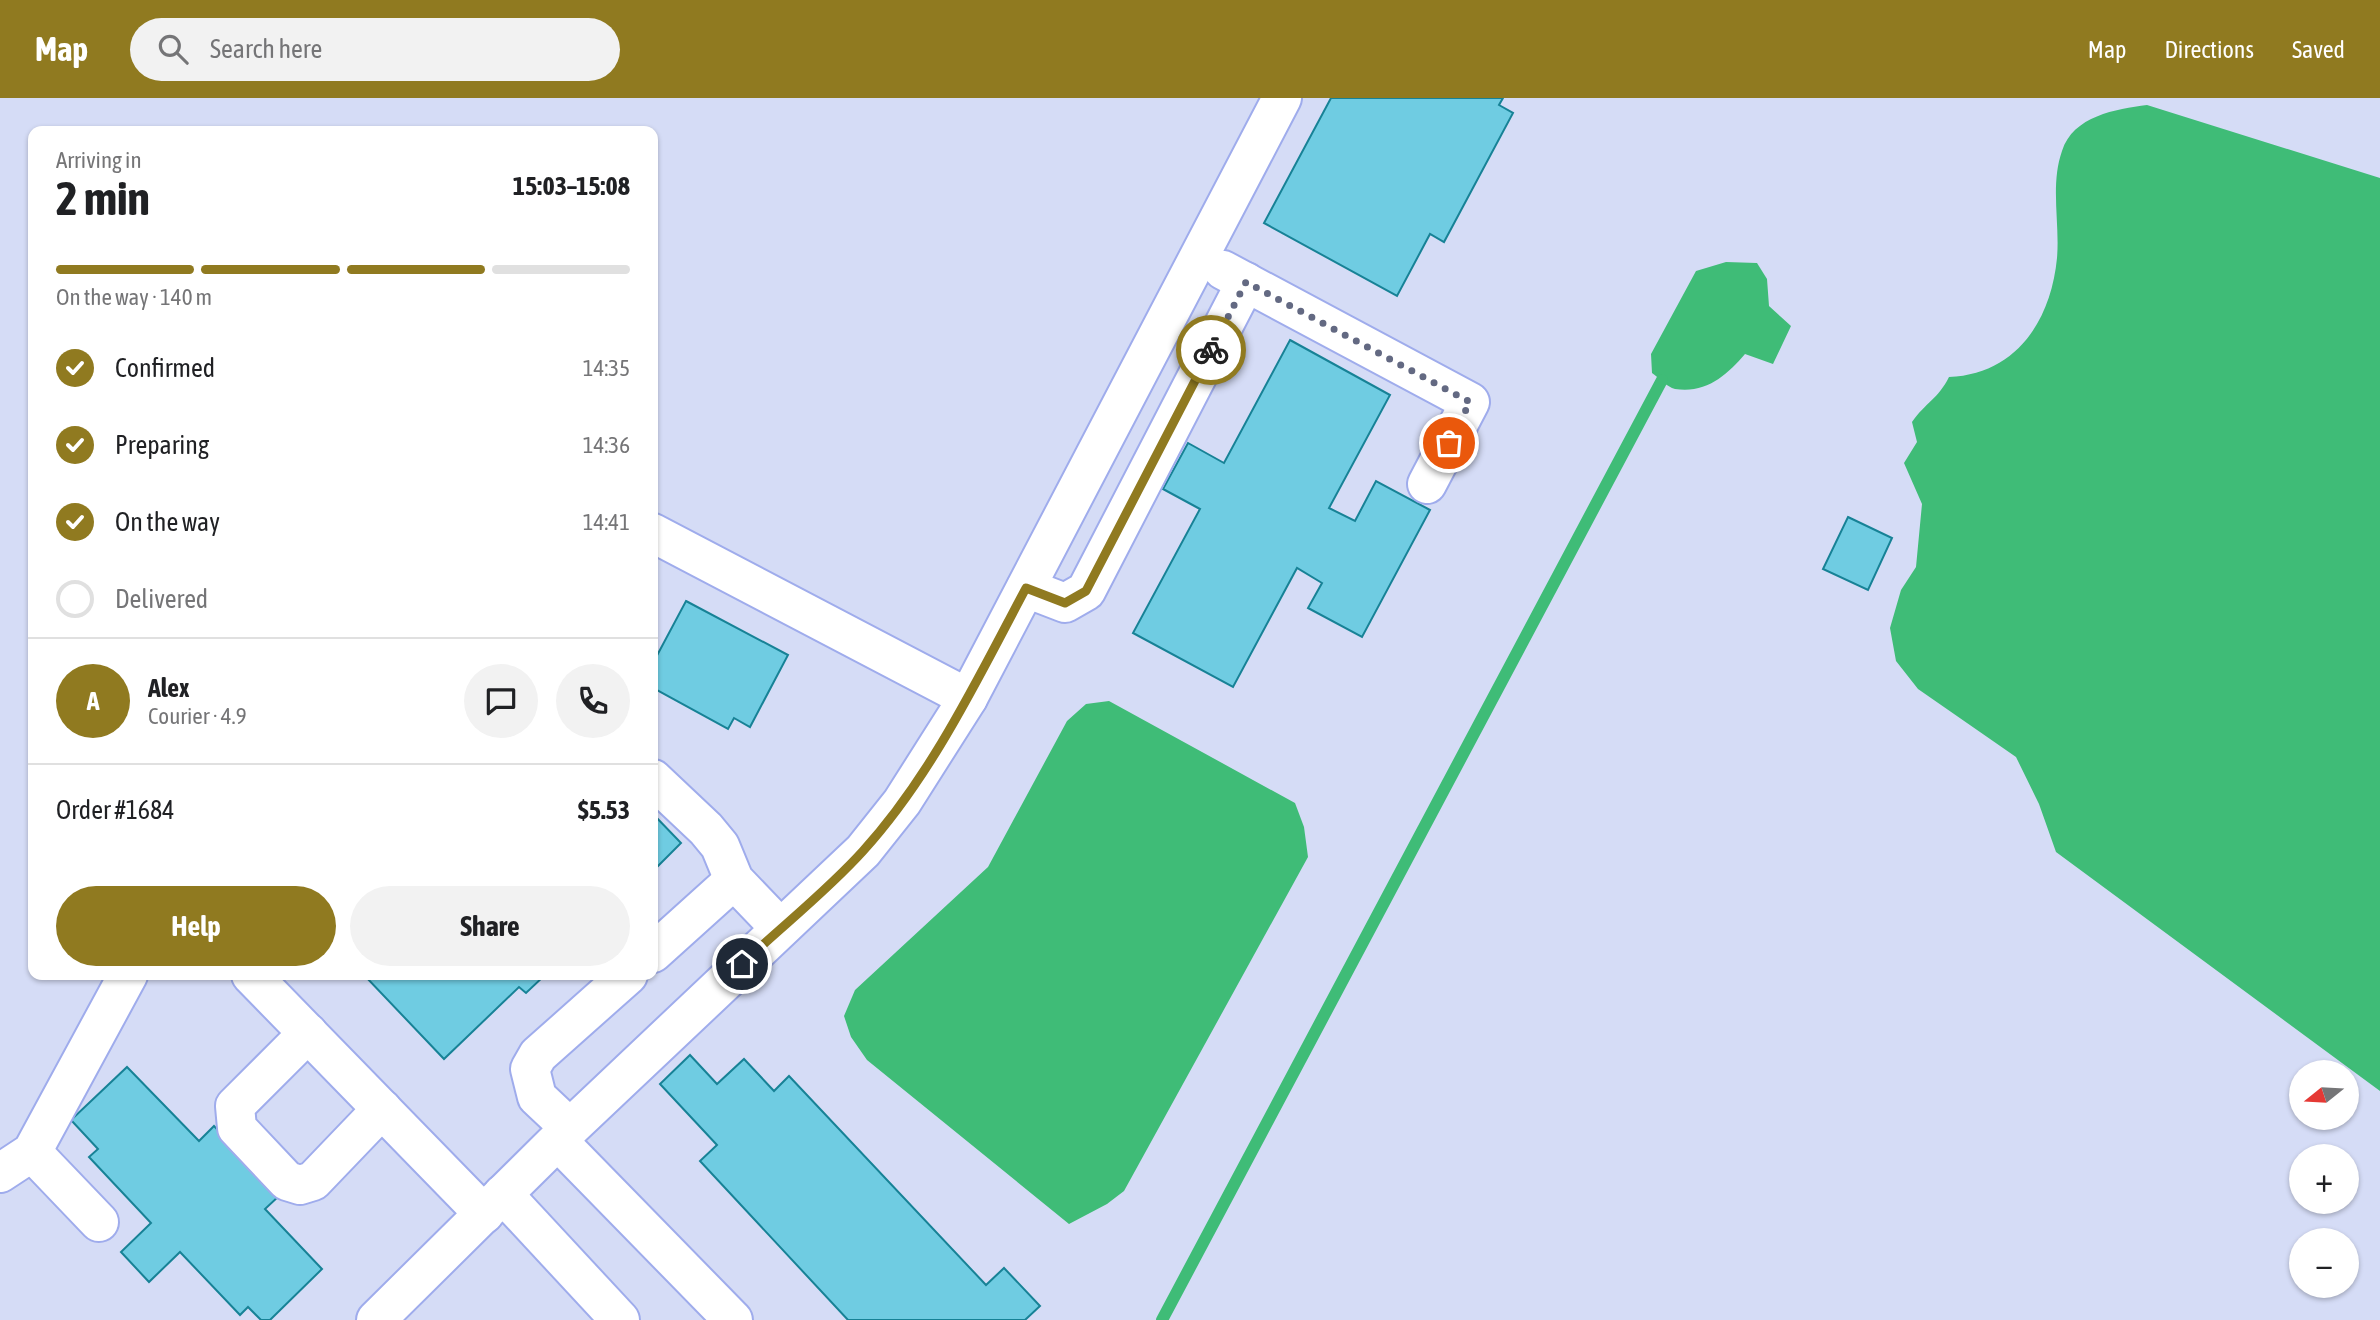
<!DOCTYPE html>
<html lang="en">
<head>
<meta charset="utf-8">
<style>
	:root { --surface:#fff; --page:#f2f2f2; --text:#202124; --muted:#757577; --line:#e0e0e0; --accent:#907a20 }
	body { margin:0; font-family:"Asap Condensed",sans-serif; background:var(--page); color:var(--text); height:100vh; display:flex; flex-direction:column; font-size:26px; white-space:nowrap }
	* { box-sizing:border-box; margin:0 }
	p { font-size:23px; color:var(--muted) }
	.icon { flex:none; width:38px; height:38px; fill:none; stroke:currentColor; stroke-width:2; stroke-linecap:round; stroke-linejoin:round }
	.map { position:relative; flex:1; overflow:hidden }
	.sheet { position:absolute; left:28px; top:28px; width:630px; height:854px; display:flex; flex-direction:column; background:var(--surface); border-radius:14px; box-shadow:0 2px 5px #0004 }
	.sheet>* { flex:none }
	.needle { width:46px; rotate:252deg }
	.tools { position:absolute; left:2289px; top:962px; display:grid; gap:14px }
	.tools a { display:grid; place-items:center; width:70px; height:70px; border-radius:50%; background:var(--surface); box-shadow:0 2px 5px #0004; font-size:35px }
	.pin { position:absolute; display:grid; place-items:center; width:60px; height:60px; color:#fff; margin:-30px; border:4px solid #fff; border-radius:50%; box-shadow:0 2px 7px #0007 }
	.courier { position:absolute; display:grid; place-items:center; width:70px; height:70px; margin:-35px; border:5px solid #907a20; border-radius:50%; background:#fff; color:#222; box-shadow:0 2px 9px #0007 }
	.summary em { font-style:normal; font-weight:700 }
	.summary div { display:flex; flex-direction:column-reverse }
	.summary { display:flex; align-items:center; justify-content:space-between; height:119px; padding:0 28px }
	h1 { font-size:46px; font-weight:700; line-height:52px }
	.bar { display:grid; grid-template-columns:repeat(4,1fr); gap:10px 7px; align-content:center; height:84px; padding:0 28px }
	.bar i { height:9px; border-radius:5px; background:var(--line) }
	.bar .current { background:var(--accent) }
	.bar p { grid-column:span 4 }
	.line { display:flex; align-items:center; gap:18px; padding:0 28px; border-top:2px solid var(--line) }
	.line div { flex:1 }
	.round { display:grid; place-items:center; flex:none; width:74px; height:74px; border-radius:37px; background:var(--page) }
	ol { padding:0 28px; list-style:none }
	li { display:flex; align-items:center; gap:21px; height:77px }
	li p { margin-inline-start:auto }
	li .icon { padding:7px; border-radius:50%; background:var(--accent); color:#fff; stroke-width:4 }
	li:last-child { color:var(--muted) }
	li i { width:38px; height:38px; border:4px solid var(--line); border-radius:50% }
	.cta { display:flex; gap:14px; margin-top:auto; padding:14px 28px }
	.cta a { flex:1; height:80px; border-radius:42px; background:var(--accent); color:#fff; font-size:28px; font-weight:700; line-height:80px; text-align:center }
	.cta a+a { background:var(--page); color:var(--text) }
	header { display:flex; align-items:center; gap:42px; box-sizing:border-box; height:98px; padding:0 35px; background:var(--accent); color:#fff }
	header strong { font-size:33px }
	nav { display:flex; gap:38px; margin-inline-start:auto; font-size:24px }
	.search { width:490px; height:63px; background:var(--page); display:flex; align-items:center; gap:18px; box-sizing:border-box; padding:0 24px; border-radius:38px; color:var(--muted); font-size:26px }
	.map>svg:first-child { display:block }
</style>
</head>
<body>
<header>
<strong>Map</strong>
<div class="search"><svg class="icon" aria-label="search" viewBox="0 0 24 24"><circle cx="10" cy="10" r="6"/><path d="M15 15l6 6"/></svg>Search here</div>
<nav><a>Map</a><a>Directions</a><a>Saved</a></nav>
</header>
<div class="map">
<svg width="2380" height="1222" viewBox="0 0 2380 1222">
	<rect width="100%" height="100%" fill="#d5dcf6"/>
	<g fill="#3fbc77">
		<path d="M 2147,7 L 2380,80 L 2380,993 L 2056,754 L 2039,706 L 2016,659 L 1918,591 L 1896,563 L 1890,530 L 1901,492 L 1916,469 L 1922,406 L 1904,365 L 1917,344 L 1912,324 C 1926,304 1938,301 1949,279 C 2016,276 2051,223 2057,160 C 2060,125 2050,87 2062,53 C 2073,18 2116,11 2147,7 Z"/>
		<path d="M 1726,164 L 1757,165 L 1767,181 L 1769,208 L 1791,228 L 1773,266 L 1745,256 C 1727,277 1706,296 1675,291 C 1667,289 1659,280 1652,275 L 1651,256 L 1696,173 Z"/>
		<path d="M 1109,603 L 1295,705 L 1304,729 L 1308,759 L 1124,1093 L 1107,1106 L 1069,1126 L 867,962 L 851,939 L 844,918 L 855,892 L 988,769 L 1067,623 L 1086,606 Z"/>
	</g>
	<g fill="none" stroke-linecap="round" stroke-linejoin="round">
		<path stroke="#3fbc77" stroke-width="12" d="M 1162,1222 L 1662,282"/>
	</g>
	<g fill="#6fcce2" stroke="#178296" stroke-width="2">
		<path d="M 1331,0 L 1503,0 L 1499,7 L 1513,15 L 1444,144 L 1430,136 L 1397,198 L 1264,125 Z"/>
		<path d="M 1290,242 L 1390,297 L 1329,410 L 1355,423 L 1376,383 L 1430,412 L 1362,539 L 1308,510 L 1322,485 L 1297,470 L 1233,589 L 1133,535 L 1200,411 L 1163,391 L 1188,345 L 1224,365 Z"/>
		<path d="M 1848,419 L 1892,440 L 1868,492 L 1823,471 Z"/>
		<path d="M 686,503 L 788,557 L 750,629 L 734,620 L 728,631 L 653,590 L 653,565 Z"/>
		<path d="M 653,716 L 681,745 L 653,773 Z"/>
		<path d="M 364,877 L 545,877 L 526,895 L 519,889 L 444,961 Z"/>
		<path d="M 690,957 L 717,986 L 744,961 L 774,993 L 789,978 L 986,1187 L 1004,1170 L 1040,1208 L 1025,1222 L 848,1222 L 700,1063 L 717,1047 L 660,986 Z"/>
		<path d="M 127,969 L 199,1043 L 214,1028 L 280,1097 L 265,1111 L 322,1171 L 270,1222 L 261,1222 L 248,1209 L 240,1217 L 180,1154 L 149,1184 L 121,1154 L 151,1125 L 89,1059 L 98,1051 L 71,1022 Z"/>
	</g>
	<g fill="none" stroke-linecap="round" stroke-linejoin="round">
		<g stroke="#9facec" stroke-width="42">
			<g id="minor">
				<path d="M 1223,172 L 1470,304 L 1427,386"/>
				<path d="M 653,435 L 968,600"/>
				<path d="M 1026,490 L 1065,505 L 1086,493 L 1246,184"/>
				<path d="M 653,681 L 706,731 L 720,748 L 734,782 L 780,830"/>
				<path d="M 653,855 L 734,782"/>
				<path d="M 251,877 L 484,1116"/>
				<path d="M 308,935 L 235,1008 L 237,1030 L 287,1083 L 300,1087 L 313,1083 L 382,1011"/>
				<path d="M 570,1030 L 537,999 L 530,971 L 538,957 L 628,877"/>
				<path d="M 558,1043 L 733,1222"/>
				<path d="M 32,1054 L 99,1124"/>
				<path d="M 0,1075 L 32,1054 L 128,877"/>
				<path d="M 503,1096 L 620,1222"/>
				<path d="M 376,1222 L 570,1030 L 863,753 L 902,704 L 968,600 L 1282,0"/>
			</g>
		</g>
		<use href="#minor" stroke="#fff" stroke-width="38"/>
	</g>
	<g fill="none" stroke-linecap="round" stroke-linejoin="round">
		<path stroke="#636982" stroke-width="7" stroke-dasharray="0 12.6" d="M 1211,252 L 1246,184 L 1470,304 L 1449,345"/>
		<path stroke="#907a20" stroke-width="9" d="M 742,866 C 782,828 826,794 863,753 C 932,677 978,580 1026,490 L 1065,505 L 1086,493 L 1211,252"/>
	</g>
</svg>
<div class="tools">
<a><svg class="needle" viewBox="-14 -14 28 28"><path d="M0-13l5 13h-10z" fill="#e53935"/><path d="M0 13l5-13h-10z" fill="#757577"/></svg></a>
<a>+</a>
<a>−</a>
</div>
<div class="pin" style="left:1449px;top:345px;background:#ea580c"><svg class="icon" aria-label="bag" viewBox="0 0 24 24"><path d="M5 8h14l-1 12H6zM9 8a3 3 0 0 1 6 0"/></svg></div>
<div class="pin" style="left:742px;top:866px;background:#1f2937"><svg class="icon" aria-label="home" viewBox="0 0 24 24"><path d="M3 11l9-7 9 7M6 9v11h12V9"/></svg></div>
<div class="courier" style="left:1211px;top:252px"><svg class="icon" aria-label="bike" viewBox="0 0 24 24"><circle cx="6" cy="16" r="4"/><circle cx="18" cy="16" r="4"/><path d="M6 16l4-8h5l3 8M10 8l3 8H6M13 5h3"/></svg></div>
<section class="sheet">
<div class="summary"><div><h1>2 min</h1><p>Arriving in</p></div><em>15:03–15:08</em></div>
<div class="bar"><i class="current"></i><i class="current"></i><i class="current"></i><i></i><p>On the way · 140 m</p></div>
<ol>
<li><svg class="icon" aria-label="check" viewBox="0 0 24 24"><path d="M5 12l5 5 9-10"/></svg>Confirmed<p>14:35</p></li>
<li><svg class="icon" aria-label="check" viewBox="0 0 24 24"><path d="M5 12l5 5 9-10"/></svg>Preparing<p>14:36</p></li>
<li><svg class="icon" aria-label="check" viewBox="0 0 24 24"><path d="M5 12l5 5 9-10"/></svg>On the way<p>14:41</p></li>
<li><i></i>Delivered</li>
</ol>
<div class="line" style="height:126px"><b class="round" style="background:var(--accent);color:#fff">A</b><div><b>Alex</b><p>Courier · 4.9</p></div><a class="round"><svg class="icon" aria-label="chat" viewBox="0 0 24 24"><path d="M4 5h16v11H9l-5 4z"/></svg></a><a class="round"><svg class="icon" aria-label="phone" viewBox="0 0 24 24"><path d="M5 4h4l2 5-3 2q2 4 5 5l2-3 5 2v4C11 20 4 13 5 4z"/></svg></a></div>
<div class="line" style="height:91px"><div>Order #1684</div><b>$5.53</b></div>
<div class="cta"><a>Help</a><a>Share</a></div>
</section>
</div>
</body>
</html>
